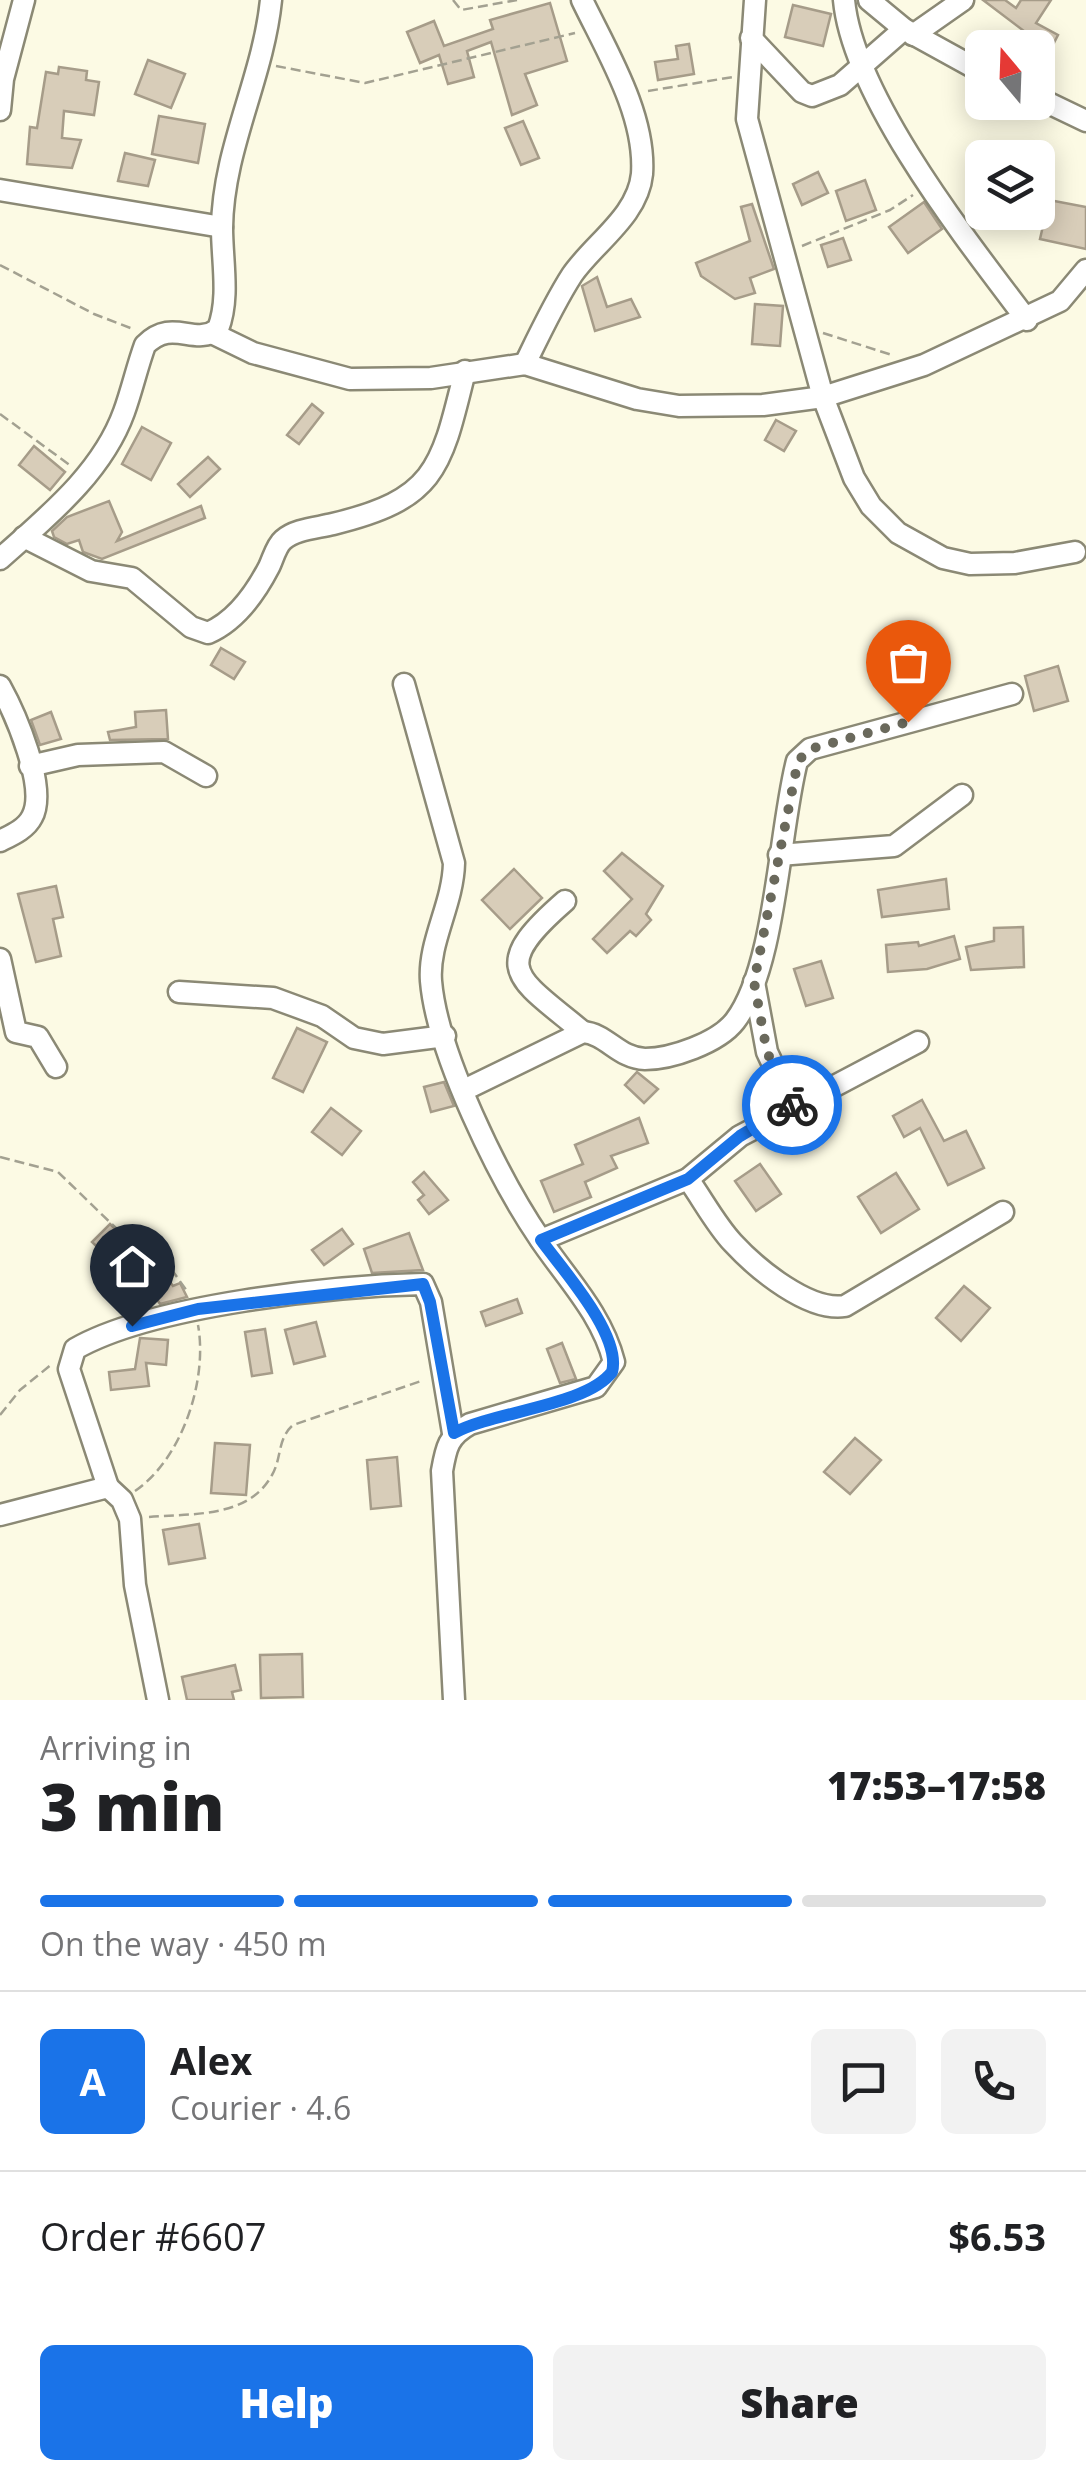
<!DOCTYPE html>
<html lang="en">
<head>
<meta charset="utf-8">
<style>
	:root { --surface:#fff; --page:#f2f2f2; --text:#202124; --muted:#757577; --line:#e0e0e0; --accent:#1a73e8 }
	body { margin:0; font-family:"Open Sans",sans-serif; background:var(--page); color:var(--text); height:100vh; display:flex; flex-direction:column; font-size:38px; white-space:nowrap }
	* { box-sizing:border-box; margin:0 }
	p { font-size:32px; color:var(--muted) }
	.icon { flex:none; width:55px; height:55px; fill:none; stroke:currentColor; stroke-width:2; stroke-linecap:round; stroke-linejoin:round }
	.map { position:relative; height:1700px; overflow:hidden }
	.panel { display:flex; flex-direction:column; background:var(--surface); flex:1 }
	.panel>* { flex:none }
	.needle { width:65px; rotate:341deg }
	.fabs { position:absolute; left:965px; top:30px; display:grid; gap:20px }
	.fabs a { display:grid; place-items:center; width:90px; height:90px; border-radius:15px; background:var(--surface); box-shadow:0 5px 25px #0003; font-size:50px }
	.pin { position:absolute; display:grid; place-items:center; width:85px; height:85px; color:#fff; margin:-102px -42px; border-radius:50% 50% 50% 0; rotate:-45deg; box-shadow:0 0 10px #0007 }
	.pin .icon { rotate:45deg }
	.courier { position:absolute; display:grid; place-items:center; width:100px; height:100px; margin:-50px; border:8px solid #1a73e8; border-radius:50%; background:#fff; color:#222; box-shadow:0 2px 12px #0007 }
	.summary em { font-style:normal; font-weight:800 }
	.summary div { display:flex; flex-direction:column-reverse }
	.summary { display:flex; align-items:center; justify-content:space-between; height:170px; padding:0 40px }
	h1 { font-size:65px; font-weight:800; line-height:75px }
	.bar { display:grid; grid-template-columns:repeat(4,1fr); gap:15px 10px; align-content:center; height:120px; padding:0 40px }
	.bar i { height:12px; border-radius:8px; background:var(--line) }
	.bar .active { background:var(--accent) }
	.bar p { grid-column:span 4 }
	.line { display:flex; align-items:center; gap:25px; padding:0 40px; border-top:2px solid var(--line) }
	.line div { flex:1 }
	.round { display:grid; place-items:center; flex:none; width:105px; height:105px; border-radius:15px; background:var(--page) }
	.cta { display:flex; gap:20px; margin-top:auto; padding:20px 40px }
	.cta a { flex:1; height:115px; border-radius:15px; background:var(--accent); color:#fff; font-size:40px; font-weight:800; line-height:115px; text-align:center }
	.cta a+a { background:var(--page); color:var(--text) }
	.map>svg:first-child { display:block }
</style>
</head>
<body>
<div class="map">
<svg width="1086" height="1700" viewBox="0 0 1086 1700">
	<rect width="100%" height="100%" fill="#fcfae4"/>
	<g fill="#d8cdb9" stroke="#a69c89" stroke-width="2.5">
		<path d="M 983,0 L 1005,0 L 1016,8 L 1021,0 L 1051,0 L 1036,23 L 1058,35 L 1038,74 L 1038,48 L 1015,48 L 1024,31 Z"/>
		<path d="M 550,3 L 567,61 L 525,74 L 537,105 L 512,115 L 491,42 L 467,51 L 474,77 L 448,84 L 439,55 L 420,63 L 407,32 L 434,21 L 444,46 L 493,29 L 490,20 Z"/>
		<path d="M 793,5 L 831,14 L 823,46 L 785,37 Z"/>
		<path d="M 689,44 L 694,74 L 658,80 L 655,62 L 678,59 L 676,46 Z"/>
		<path d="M 148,60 L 185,74 L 171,108 L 135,94 Z"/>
		<path d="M 59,67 L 87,71 L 86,80 L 99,82 L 94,115 L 64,111 L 62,138 L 81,140 L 72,168 L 27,164 L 30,127 L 37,128 L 46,72 L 58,74 Z"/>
		<path d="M 159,116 L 205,124 L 198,163 L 152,154 Z"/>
		<path d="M 523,121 L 539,158 L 521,165 L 505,128 Z"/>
		<path d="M 125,153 L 155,160 L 148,186 L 118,181 Z"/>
		<path d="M 818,172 L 828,193 L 802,205 L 793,184 Z"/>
		<path d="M 865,180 L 876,210 L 846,221 L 836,191 Z"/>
		<path d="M 1049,200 L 1086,207 L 1086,249 L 1040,239 Z"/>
		<path d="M 924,202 L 942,229 L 908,253 L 889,227 Z"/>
		<path d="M 752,204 L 774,269 L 750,278 L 755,293 L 735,299 L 701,276 L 696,263 L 750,241 L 741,207 Z"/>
		<path d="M 843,238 L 851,260 L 828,267 L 821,245 Z"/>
		<path d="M 597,277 L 607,307 L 631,299 L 640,317 L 595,331 L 582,286 Z"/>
		<path d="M 755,304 L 783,306 L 780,346 L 752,344 Z"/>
		<path d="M 312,404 L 323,413 L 299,444 L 287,435 Z"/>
		<path d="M 776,420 L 796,431 L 784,451 L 765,440 Z"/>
		<path d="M 142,427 L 171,443 L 151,480 L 122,464 Z"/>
		<path d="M 34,446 L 65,472 L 50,490 L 19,465 Z"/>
		<path d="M 208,457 L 220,469 L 190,497 L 178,484 Z"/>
		<path d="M 109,501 L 122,532 L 117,541 L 201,506 L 205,518 L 102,559 L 83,552 L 79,540 L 67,544 L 54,537 L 52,531 L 67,517 Z"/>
		<path d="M 221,648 L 245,662 L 234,679 L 211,665 Z"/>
		<path d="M 1058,666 L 1068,701 L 1034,711 L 1025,676 Z"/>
		<path d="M 166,710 L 168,739 L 110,740 L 108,732 L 136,727 L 135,712 Z"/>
		<path d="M 51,712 L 61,739 L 40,745 L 31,720 Z"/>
		<path d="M 622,853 L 663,886 L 646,914 L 651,920 L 636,936 L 630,931 L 607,953 L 593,939 L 632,899 L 604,871 Z"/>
		<path d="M 514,869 L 542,898 L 510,929 L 482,900 Z"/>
		<path d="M 946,879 L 949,909 L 882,917 L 878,890 Z"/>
		<path d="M 56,886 L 63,917 L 53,919 L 61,956 L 36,962 L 18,894 Z"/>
		<path d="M 1023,927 L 1024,967 L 971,970 L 966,947 L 994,941 L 994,928 Z"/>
		<path d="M 954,936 L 960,959 L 927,969 L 888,972 L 886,945 L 918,942 L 919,946 Z"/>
		<path d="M 821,961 L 833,998 L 806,1006 L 794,969 Z"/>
		<path d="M 297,1028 L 327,1042 L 303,1092 L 273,1078 Z"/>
		<path d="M 637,1072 L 658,1089 L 644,1103 L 625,1085 Z"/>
		<path d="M 444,1082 L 454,1106 L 431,1112 L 424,1087 Z"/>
		<path d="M 922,1100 L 944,1141 L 966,1131 L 984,1168 L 948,1185 L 920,1128 L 904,1137 L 893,1116 Z"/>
		<path d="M 331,1108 L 361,1131 L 342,1155 L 312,1132 Z"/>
		<path d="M 639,1118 L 648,1143 L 611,1156 L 617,1168 L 585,1182 L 591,1197 L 554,1212 L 541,1181 L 583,1164 L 575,1145 Z"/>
		<path d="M 760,1164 L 781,1194 L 756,1211 L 735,1181 Z"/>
		<path d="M 424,1172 L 448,1200 L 429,1214 L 418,1200 L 424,1195 L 413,1182 Z"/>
		<path d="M 896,1173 L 919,1209 L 881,1233 L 858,1197 Z"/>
		<path d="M 110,1224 L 132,1245 L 115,1264 L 92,1242 Z"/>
		<path d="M 342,1229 L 353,1244 L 324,1265 L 312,1250 Z"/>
		<path d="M 409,1233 L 423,1270 L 372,1273 L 364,1249 Z"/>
		<path d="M 160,1269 L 173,1286 L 180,1283 L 187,1297 L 160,1304 L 145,1281 Z"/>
		<path d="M 964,1286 L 990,1308 L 961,1341 L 936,1318 Z"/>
		<path d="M 517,1299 L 522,1313 L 486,1326 L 481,1312 Z"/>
		<path d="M 316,1322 L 325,1356 L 294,1364 L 285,1330 Z"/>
		<path d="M 265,1329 L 272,1373 L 252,1376 L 245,1332 Z"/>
		<path d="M 140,1338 L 168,1340 L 166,1365 L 146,1363 L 149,1386 L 111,1390 L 109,1372 L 135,1369 Z"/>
		<path d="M 562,1343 L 576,1379 L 560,1383 L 547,1349 Z"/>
		<path d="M 855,1438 L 881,1460 L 850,1494 L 824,1472 Z"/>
		<path d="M 215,1443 L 250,1445 L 246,1495 L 211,1493 Z"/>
		<path d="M 397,1457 L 401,1506 L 371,1509 L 367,1460 Z"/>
		<path d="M 199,1524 L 205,1558 L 169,1564 L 163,1530 Z"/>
		<path d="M 302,1654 L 303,1697 L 261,1698 L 260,1655 Z"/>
		<path d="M 235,1665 L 241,1690 L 232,1692 L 234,1700 L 187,1700 L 182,1677 Z"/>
	</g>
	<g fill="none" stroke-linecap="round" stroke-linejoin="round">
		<g stroke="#8b8975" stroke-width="25">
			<g id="minor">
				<path d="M 755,0 L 747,119 L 823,397 L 854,478 L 871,506 L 898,533 L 943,558 L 970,564 L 1015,563 L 1075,552"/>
				<path d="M 844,0 C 853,97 968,242 1027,320"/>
				<path d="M 869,0 L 904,29 L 982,72"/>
				<path d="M 913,35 L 963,0"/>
				<path d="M 751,38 L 802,92 L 812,96 L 840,85 L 904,29"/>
				<path d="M 1038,98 L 1086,121"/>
				<path d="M 0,110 L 3,79 L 24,0"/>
				<path d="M 0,190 L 222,227"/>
				<path d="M 214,334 L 253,353 L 350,379 L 431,378 L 525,364 L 637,399 L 679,406 L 763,405 L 823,397 L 924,365 L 1060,301 L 1086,270"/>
				<path d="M 525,364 C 540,333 554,303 572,275 C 594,243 638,216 642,174 C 646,115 607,52 582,0"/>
				<path d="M 24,537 L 91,571 L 132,578 L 191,627 L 208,633 C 236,621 255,594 269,567 C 273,559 276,546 283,540 C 295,529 317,528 333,524 C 436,499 441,469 465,371"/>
				<path d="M 0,559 C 47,517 102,473 124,412 C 132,390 137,367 145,345 C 173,317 194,347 218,329 C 230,298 222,261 222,228 C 223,148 263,79 271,0"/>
				<path d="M 404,684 L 454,863 C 453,905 428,942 431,981 C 437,1053 499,1179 540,1239 C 567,1279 602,1314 614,1362 L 596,1387 L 470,1424 C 448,1436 446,1448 442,1471 L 454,1700"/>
				<path d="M 0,686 C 15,713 48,788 32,817 C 26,829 12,835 0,841"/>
				<path d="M 30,766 L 78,755 L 164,752 L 206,776"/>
				<path d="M 779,855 L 894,846 L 962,795"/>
				<path d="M 565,901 C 488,968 515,976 583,1032"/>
				<path d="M 0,959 L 16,1032 L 38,1037 L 56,1067"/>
				<path d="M 754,982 L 767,1052 L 793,1107"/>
				<path d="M 179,992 L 273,998 L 322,1016 L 354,1038 L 383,1044 L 445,1036"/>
				<path d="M 464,1090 L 583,1032 C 607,1034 618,1058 645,1059 C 671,1059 718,1043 735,1021 C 776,967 779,830 797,761 L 810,749 L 1012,694"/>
				<path d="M 688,1179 C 703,1200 716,1225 733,1243 C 757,1269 809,1312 845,1306 L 1003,1212"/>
				<path d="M 541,1240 L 688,1179 L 740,1136 L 918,1042"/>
				<path d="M 108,1487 L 69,1369 L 75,1349 C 152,1305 332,1286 423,1284 L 431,1302 L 453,1433"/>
				<path d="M 0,1515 L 108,1487 L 122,1500 L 130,1519 L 135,1585 L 158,1700"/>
			</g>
		</g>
		<g stroke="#a3a191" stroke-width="2.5" stroke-dasharray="10 5" stroke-linecap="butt">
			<path d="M 453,0 L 461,10 L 517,0"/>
			<path d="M 276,66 L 365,83 L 575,33"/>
			<path d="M 648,91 L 733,77"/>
			<path d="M 802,246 L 890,210 L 913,195"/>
			<path d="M 0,265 L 94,314 L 133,329"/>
			<path d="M 823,333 L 892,355"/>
			<path d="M 0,414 L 71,466"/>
			<path d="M 0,1157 L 58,1172 L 119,1231 L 164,1259 L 187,1291"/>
			<path d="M 0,1415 L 20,1390 L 52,1364"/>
			<path d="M 135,1491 C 182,1459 208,1380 198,1325"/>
			<path d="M 149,1517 C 191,1513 248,1519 272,1475 C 282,1458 277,1439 293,1425 L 424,1380"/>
		</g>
		<use href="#minor" stroke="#fff" stroke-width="20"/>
	</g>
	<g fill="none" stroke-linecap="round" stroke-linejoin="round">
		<path stroke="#6a695c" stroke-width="10" stroke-dasharray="0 18" d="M 792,1105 L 767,1052 L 754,982 L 798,761 L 810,749 L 908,722"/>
		<path stroke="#1a73e8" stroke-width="12" d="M 132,1326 L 198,1309 L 423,1284 L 430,1302 L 454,1433 C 495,1411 586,1406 612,1372 C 622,1335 562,1269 541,1240 L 688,1179 L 740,1136 L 792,1105"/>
	</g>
</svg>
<div class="fabs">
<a><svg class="needle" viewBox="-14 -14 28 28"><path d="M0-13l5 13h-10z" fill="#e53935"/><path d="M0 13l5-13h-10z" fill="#757577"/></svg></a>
<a><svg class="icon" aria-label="layers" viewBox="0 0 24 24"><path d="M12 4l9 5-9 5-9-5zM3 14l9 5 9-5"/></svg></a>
</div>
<div class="pin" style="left:908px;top:722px;background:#ea580c"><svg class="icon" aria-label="bag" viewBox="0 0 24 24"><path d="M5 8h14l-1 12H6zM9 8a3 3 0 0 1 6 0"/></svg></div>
<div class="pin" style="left:132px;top:1326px;background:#1f2937"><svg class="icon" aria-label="home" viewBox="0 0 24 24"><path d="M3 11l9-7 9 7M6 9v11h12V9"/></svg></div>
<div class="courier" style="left:792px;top:1105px"><svg class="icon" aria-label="bike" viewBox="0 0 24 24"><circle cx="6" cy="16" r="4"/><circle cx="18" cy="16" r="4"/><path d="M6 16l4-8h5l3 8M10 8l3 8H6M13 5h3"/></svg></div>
</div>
<section class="panel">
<div class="summary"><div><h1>3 min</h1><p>Arriving in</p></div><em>17:53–17:58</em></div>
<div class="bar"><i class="active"></i><i class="active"></i><i class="active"></i><i></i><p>On the way · 450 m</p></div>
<div class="line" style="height:180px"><b class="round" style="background:var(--accent);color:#fff">A</b><div><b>Alex</b><p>Courier · 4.6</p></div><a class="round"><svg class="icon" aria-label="chat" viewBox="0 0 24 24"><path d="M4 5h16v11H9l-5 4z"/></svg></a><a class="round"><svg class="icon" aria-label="phone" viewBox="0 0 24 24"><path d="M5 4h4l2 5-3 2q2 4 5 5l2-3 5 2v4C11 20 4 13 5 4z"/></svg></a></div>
<div class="line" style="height:130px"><div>Order #6607</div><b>$6.53</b></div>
<div class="cta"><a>Help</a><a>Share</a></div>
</section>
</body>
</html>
